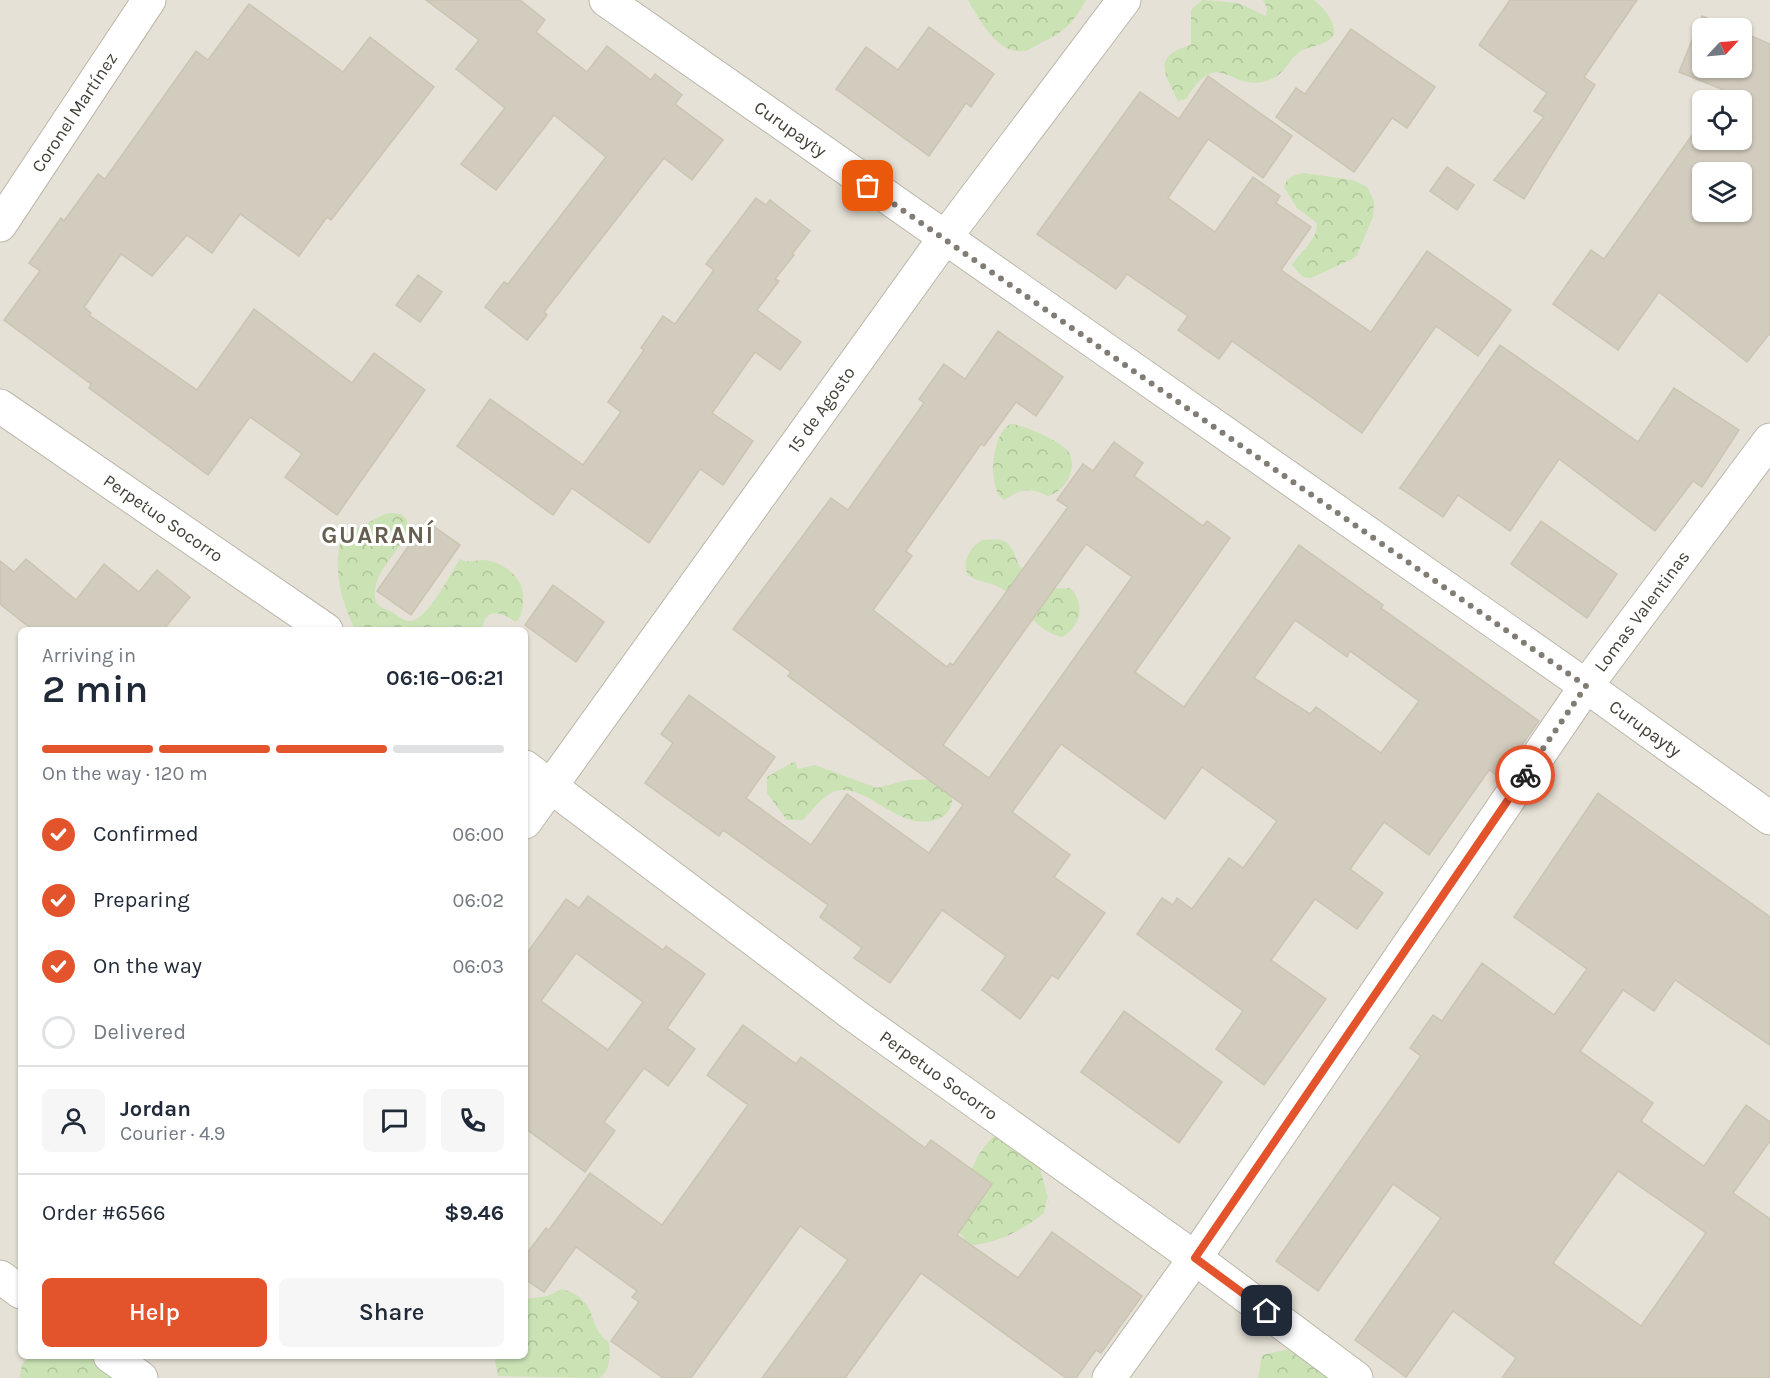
<!DOCTYPE html>
<html lang="en">
<head>
<meta charset="utf-8">
<style>
	:root { --surface:#fff; --page:#f6f6f7; --text:#1f2937; --muted:#747a83; --line:#e0e1e3; --accent:#e4542c }
	body { margin:0; font-family:Karla,sans-serif; background:var(--page); color:var(--text); height:100vh; display:flex; flex-direction:column; font-size:22px; white-space:nowrap }
	* { box-sizing:border-box; margin:0 }
	p { font-size:20px; color:var(--muted) }
	.icon { flex:none; width:33px; height:33px; fill:none; stroke:currentColor; stroke-width:2; stroke-linecap:round; stroke-linejoin:round }
	.map { position:relative; flex:1; overflow:hidden }
	.drawer { position:absolute; left:18px; top:627px; width:510px; height:732px; display:flex; flex-direction:column; background:var(--surface); border-radius:9px; box-shadow:0 2px 4px #0004 }
	.drawer>* { flex:none }
	.needle { width:39px; rotate:64deg }
	.tools { position:absolute; left:1692px; top:18px; display:grid; gap:12px }
	.tools a { display:grid; place-items:center; width:60px; height:60px; border-radius:9px; background:var(--surface); box-shadow:0 2px 4px #0004; font-size:30px }
	.pin { position:absolute; display:grid; place-items:center; width:51px; height:51px; color:#fff; margin:-26px; border-radius:12px; box-shadow:0 3px 9px #0006 }
	.courier { position:absolute; display:grid; place-items:center; width:60px; height:60px; margin:-30px; border:4px solid #e4542c; border-radius:50%; background:#fff; color:#222; box-shadow:0 2px 8px #0007 }
	.head em { font-style:normal; font-weight:600 }
	.head div { display:flex; flex-direction:column-reverse }
	.head { display:flex; align-items:center; justify-content:space-between; height:102px; padding:0 24px }
	h1 { font-size:39px; font-weight:600; line-height:45px }
	.bar { display:grid; grid-template-columns:repeat(4,1fr); gap:9px 6px; align-content:center; height:72px; padding:0 24px }
	.bar i { height:8px; border-radius:4px; background:var(--line) }
	.bar .selected { background:var(--accent) }
	.bar p { grid-column:span 4 }
	.line { display:flex; align-items:center; gap:15px; padding:0 24px; border-top:2px solid var(--line) }
	.line div { flex:1 }
	.round { display:grid; place-items:center; flex:none; width:63px; height:63px; border-radius:9px; background:var(--page) }
	ol { padding:0 24px; list-style:none }
	li { display:flex; align-items:center; gap:18px; height:66px }
	li p { margin-inline-start:auto }
	li .icon { padding:6px; border-radius:50%; background:var(--accent); color:#fff; stroke-width:4 }
	li:last-child { color:var(--muted) }
	li i { width:33px; height:33px; border:3px solid var(--line); border-radius:50% }
	.action { display:flex; gap:12px; margin-top:auto; padding:12px 24px }
	.action a { flex:1; height:69px; border-radius:9px; background:var(--accent); color:#fff; font-size:24px; font-weight:600; line-height:69px; text-align:center }
	.action a+a { background:var(--page); color:var(--text) }
	.map>svg:first-child { display:block }
</style>
</head>
<body>
<div class="map">
<svg width="1770" height="1378" viewBox="0 0 1770 1378">
	<defs>
		<pattern id="forest-crowns" width="20" height="18" patternUnits="userSpaceOnUse" patternTransform="scale(1.5)"><rect width="20" height="18" fill="#cae2b4"/><path d="M2 6a3 3 0 1 1 6 0M12 15a3 3 0 1 1 6 0" fill="none" stroke="#afc39b"/></pattern>
	</defs>
	<rect width="100%" height="100%" fill="#f2efe7"/>
	<path fill="#e5e1d6" fill-rule="evenodd" d="M 0,0 L 1770,0 L 1770,1378 L 0,1378 ZM 1702,28 L 1742,28 L 1742,68 L 1702,68 ZM 1702,100 L 1742,100 L 1742,140 L 1702,140 ZM 1702,172 L 1742,172 L 1742,212 L 1702,212 ZM 21,630 L 525,630 L 525,1356 L 21,1356 Z"/>
	<g fill="url(#forest-crowns)">
		<path d="M 968,0 L 1086,0 C 1075,20 1066,31 1045,41 C 1038,44 1030,50 1024,51 C 997,55 979,18 968,0 Z"/>
		<path d="M 1202,0 L 1238,3 L 1266,16 L 1267,8 L 1263,0 L 1314,0 C 1325,10 1335,20 1334,35 C 1324,48 1310,44 1298,53 C 1288,61 1285,73 1272,79 C 1229,97 1222,42 1186,99 L 1178,101 C 1164,72 1152,56 1191,45 L 1191,10 Z"/>
		<path d="M 1304,173 L 1353,180 L 1367,187 L 1374,201 L 1373,217 L 1356,257 L 1311,278 L 1303,277 L 1292,265 C 1300,252 1318,240 1317,223 L 1297,208 L 1284,187 C 1288,176 1293,176 1304,173 Z"/>
		<path d="M 1011,424 C 1022,424 1062,442 1068,451 C 1079,469 1065,491 1048,496 C 1029,487 1021,489 1004,500 C 986,489 992,431 1011,424 Z"/>
		<path d="M 393,513 L 401,514 L 407,520 C 408,551 372,566 375,598 C 376,607 385,609 392,612 C 396,615 403,620 408,621 C 427,623 451,572 460,559 C 468,564 475,560 483,560 C 501,561 523,576 523,596 C 523,606 523,615 516,622 C 501,612 485,606 482,630 L 355,630 C 341,599 332,570 342,536 L 385,514 Z"/>
		<path d="M 982,540 C 987,540 996,539 1001,540 C 1014,544 1014,557 1020,567 C 1033,583 1051,591 1070,588 C 1086,604 1081,626 1062,637 C 1033,631 1022,600 999,587 C 989,582 977,582 968,575 C 961,561 970,548 982,540 Z"/>
		<path d="M 795,761 L 798,769 L 815,765 L 877,788 L 908,780 L 939,779 L 952,787 C 953,800 953,811 940,818 C 904,835 873,789 842,790 C 826,790 813,810 803,820 L 787,820 L 767,793 L 767,777 Z"/>
		<path d="M 1011,1135 L 1037,1157 L 1050,1206 L 1047,1197 L 1044,1213 C 1024,1229 997,1244 970,1245 L 959,1232 C 963,1196 967,1162 994,1136 Z"/>
		<path d="M 562,1289 C 601,1300 586,1328 609,1342 C 610,1355 611,1369 600,1378 L 498,1376 L 495,1361 L 497,1356 L 525,1356 L 525,1299 L 548,1296 Z"/>
		<path d="M 1294,1348 L 1342,1378 L 1258,1378 L 1262,1355 Z"/>
		<path d="M 30,1356 L 108,1356 L 128,1378 L 20,1378 L 22,1364 Z"/>
	</g>
	<g fill="#d2ccbe" stroke="#ccc4b2" stroke-width="1.5" fill-rule="evenodd">
		<path d="M 426,0 L 520,0 L 545,20 L 536,32 L 587,72 L 607,46 L 651,80 L 655,74 L 682,95 L 675,104 L 723,140 L 692,180 L 664,158 L 544,312 L 547,315 L 527,340 L 485,307 L 504,282 L 508,284 L 606,157 L 554,115 L 496,190 L 461,164 L 505,108 L 456,69 L 479,40 Z"/>
		<path d="M 1510,0 L 1637,0 L 1584,77 L 1595,85 L 1524,199 L 1494,180 L 1544,117 L 1534,111 L 1547,93 L 1479,45 Z"/>
		<path d="M 249,4 L 343,72 L 370,37 L 434,87 L 331,220 L 327,217 L 299,256 L 240,214 L 212,253 L 187,235 L 152,276 L 121,254 L 84,307 L 91,313 L 89,315 L 197,390 L 254,309 L 352,383 L 374,353 L 425,390 L 337,515 L 285,477 L 302,454 L 250,417 L 208,475 L 89,388 L 91,384 L 4,320 L 40,271 L 29,263 L 61,218 L 64,221 L 98,174 L 105,179 L 196,51 L 208,60 Z"/>
		<path d="M 1702,16 L 1732,28 L 1702,28 L 1702,68 L 1742,68 L 1742,32 L 1770,44 L 1770,333 L 1747,362 L 1659,292 L 1618,350 L 1553,304 L 1591,250 L 1604,259 L 1702,121 L 1702,140 L 1742,140 L 1742,100 L 1717,100 L 1724,90 L 1679,72 ZM 1702,172 L 1742,172 L 1742,212 L 1702,212 Z"/>
		<path d="M 929,27 L 994,74 L 971,107 L 966,103 L 929,156 L 836,89 L 866,47 L 898,70 Z"/>
		<path d="M 1351,29 L 1435,87 L 1407,128 L 1392,118 L 1354,172 L 1276,117 L 1296,88 L 1305,94 Z"/>
		<path d="M 1208,76 L 1292,136 L 1263,178 L 1208,139 L 1168,198 L 1215,232 L 1253,177 L 1280,196 L 1276,203 L 1311,227 L 1281,270 L 1371,332 L 1427,251 L 1511,310 L 1478,356 L 1436,326 L 1362,433 L 1232,341 L 1219,359 L 1178,330 L 1188,316 L 1127,274 L 1116,289 L 1037,234 L 1140,92 L 1179,119 Z"/>
		<path d="M 1447,167 L 1474,185 L 1457,210 L 1430,191 Z"/>
		<path d="M 756,198 L 766,205 L 770,200 L 810,231 L 792,254 L 794,255 L 775,279 L 779,281 L 757,310 L 801,342 L 780,370 L 755,352 L 712,413 L 753,441 L 723,485 L 700,469 L 649,543 L 572,488 L 553,515 L 457,446 L 490,399 L 583,465 L 621,412 L 608,402 L 644,350 L 641,348 L 663,316 L 675,324 L 714,270 L 706,264 Z"/>
		<path d="M 418,275 L 442,292 L 420,322 L 396,305 Z"/>
		<path d="M 998,331 L 1063,377 L 1036,416 L 1016,402 L 984,446 L 981,444 L 906,551 L 912,556 L 873,610 L 947,667 L 950,663 L 953,665 L 1068,507 L 1057,500 L 1083,464 L 1093,471 L 1114,442 L 1143,463 L 1134,476 L 1203,526 L 1207,521 L 1230,538 L 1135,672 L 1184,707 L 1299,545 L 1383,605 L 1381,608 L 1539,721 L 1499,777 L 1489,770 L 1429,855 L 1384,822 L 1350,869 L 1383,893 L 1357,929 L 1315,899 L 1271,960 L 1326,999 L 1264,1085 L 1216,1049 L 1243,1011 L 1137,934 L 1162,898 L 1173,905 L 1177,898 L 1192,909 L 1229,858 L 1243,868 L 1277,821 L 1202,767 L 1165,819 L 1061,744 L 1012,812 L 1070,855 L 1054,877 L 1105,913 L 1058,979 L 1052,975 L 1020,1019 L 982,990 L 1006,956 L 942,910 L 890,983 L 854,958 L 862,948 L 820,917 L 828,905 L 723,830 L 719,836 L 645,783 L 673,743 L 661,734 L 689,695 L 775,757 L 746,798 L 811,845 L 847,794 L 929,853 L 963,805 L 788,676 L 791,672 L 733,629 L 831,498 L 848,510 L 924,403 L 919,399 L 944,364 L 965,379 ZM 1086,544 L 1132,577 L 989,778 L 943,745 ZM 1295,620 L 1347,657 L 1350,651 L 1419,701 L 1381,753 L 1316,707 L 1310,714 L 1254,678 Z"/>
		<path d="M 1500,345 L 1638,442 L 1674,388 L 1739,430 L 1702,487 L 1693,481 L 1655,531 L 1559,459 L 1510,531 L 1458,495 L 1443,517 L 1400,488 Z"/>
		<path d="M 426,521 L 460,545 L 411,615 L 377,591 Z"/>
		<path d="M 1541,521 L 1617,574 L 1587,618 L 1511,564 Z"/>
		<path d="M 26,559 L 76,600 L 104,564 L 139,592 L 157,570 L 190,597 L 163,630 L 33,630 L 0,604 L 0,561 L 14,572 Z"/>
		<path d="M 553,585 L 604,622 L 576,662 L 525,625 Z"/>
		<path d="M 1598,793 L 1770,917 L 1770,1045 L 1675,980 L 1654,1011 L 1623,990 L 1580,1051 L 1653,1103 L 1641,1121 L 1704,1166 L 1746,1105 L 1770,1122 L 1770,1141 L 1733,1193 L 1770,1219 L 1770,1378 L 1502,1378 L 1516,1358 L 1453,1311 L 1406,1377 L 1355,1340 L 1441,1218 L 1393,1184 L 1318,1291 L 1276,1261 L 1421,1056 L 1410,1048 L 1433,1015 L 1442,1021 L 1482,963 L 1554,1015 L 1587,969 L 1514,917 ZM 1618,1171 L 1706,1233 L 1641,1326 L 1553,1263 Z"/>
		<path d="M 588,896 L 663,950 L 666,946 L 705,974 L 667,1028 L 695,1049 L 668,1086 L 644,1068 L 604,1122 L 615,1131 L 585,1172 L 525,1128 L 525,956 L 566,899 L 579,908 ZM 576,953 L 643,1002 L 608,1050 L 541,1001 Z"/>
		<path d="M 1124,1011 L 1222,1082 L 1179,1143 L 1081,1072 Z"/>
		<path d="M 743,1025 L 796,1064 L 801,1057 L 925,1148 L 931,1140 L 992,1184 L 957,1235 L 1018,1278 L 1052,1232 L 1142,1296 L 1101,1353 L 1096,1350 L 1076,1378 L 1066,1378 L 921,1273 L 845,1378 L 762,1378 L 848,1260 L 800,1226 L 691,1378 L 663,1378 L 611,1341 L 639,1302 L 632,1297 L 637,1291 L 576,1247 L 544,1292 L 525,1279 L 525,1256 L 546,1228 L 549,1230 L 590,1173 L 662,1225 L 748,1105 L 707,1075 Z"/>
	</g>
	<g fill="none" stroke-linecap="round" stroke-linejoin="round">
		<g stroke="#bcb7ab" stroke-width="35">
			<g id="minor">
				<path id="s1" d="M 606,0 L 1586,686 L 1770,818"/>
				<path id="s2" d="M 0,225 L 149,0"/>
				<path id="s3" d="M 0,406 L 326,630"/>
				<path id="s4" d="M 525,767 L 854,1015 L 1195,1258 L 1356,1378"/>
				<path id="s5" d="M 525,822 L 944,239 L 1124,0"/>
				<path d="M 0,1277 L 21,1292"/>
				<path d="M 110,1356 L 141,1378"/>
				<path id="s6" d="M 1109,1378 L 1195,1258 L 1586,686 L 1770,440"/>
			</g>
		</g>
		<use href="#minor" stroke="#fff" stroke-width="33"/>
	</g>
	<g fill="none" stroke-linecap="round" stroke-linejoin="round">
		<path stroke="#817d75" stroke-width="6" stroke-dasharray="0 10.8" d="M 868,186 L 1586,686 L 1525,775"/>
		<path stroke="#e4542c" stroke-width="8" d="M 1267,1311 L 1195,1258 L 1525,775"/>
	</g>
	<g text-anchor="middle" stroke-width="6" stroke-linejoin="round" paint-order="stroke">
		<g font-size="18" fill="#444037" stroke="#fff">
			<text dy="6" stroke="none"><textPath href="#s2" startOffset="135">Coronel Martínez</textPath></text>
			<text dy="6" stroke="none"><textPath href="#s1" startOffset="225">Curupayty</textPath></text>
			<text dy="6" stroke="none"><textPath href="#s5" startOffset="508">15 de Agosto</textPath></text>
			<text dy="6" stroke="none"><textPath href="#s3" startOffset="198">Perpetuo Socorro</textPath></text>
			<text dy="6" stroke="none"><textPath href="#s6" startOffset="934">Lomas Valentinas</textPath></text>
			<text dy="6" stroke="none"><textPath href="#s1" startOffset="1269">Curupayty</textPath></text>
			<text dy="6" stroke="none"><textPath href="#s4" startOffset="516">Perpetuo Socorro</textPath></text>
		</g>
		<g font-size="24" font-weight="bold" letter-spacing="1.5" fill="#665e4f" stroke="#fff">
			<text x="378" y="543">GUARANÍ</text>
		</g>
	</g>
</svg>
<div class="tools">
<a><svg class="needle" viewBox="-14 -14 28 28"><path d="M0-13l5 13h-10z" fill="#e53935"/><path d="M0 13l5-13h-10z" fill="#747a83"/></svg></a>
<a><svg class="icon" aria-label="locate" viewBox="0 0 24 24"><circle cx="12" cy="12" r="6"/><path d="M12 2v4M12 18v4M2 12h4M18 12h4"/></svg></a>
<a><svg class="icon" aria-label="layers" viewBox="0 0 24 24"><path d="M12 4l9 5-9 5-9-5zM3 14l9 5 9-5"/></svg></a>
</div>
<div class="pin" style="left:868px;top:186px;background:#ea580c"><svg class="icon" aria-label="bag" viewBox="0 0 24 24"><path d="M5 8h14l-1 12H6zM9 8a3 3 0 0 1 6 0"/></svg></div>
<div class="pin" style="left:1267px;top:1311px;background:#1f2937"><svg class="icon" aria-label="home" viewBox="0 0 24 24"><path d="M3 11l9-7 9 7M6 9v11h12V9"/></svg></div>
<div class="courier" style="left:1525px;top:775px"><svg class="icon" aria-label="bike" viewBox="0 0 24 24"><circle cx="6" cy="16" r="4"/><circle cx="18" cy="16" r="4"/><path d="M6 16l4-8h5l3 8M10 8l3 8H6M13 5h3"/></svg></div>
<section class="drawer">
<div class="head"><div><h1>2 min</h1><p>Arriving in</p></div><em>06:16–06:21</em></div>
<div class="bar"><i class="selected"></i><i class="selected"></i><i class="selected"></i><i></i><p>On the way · 120 m</p></div>
<ol>
<li><svg class="icon" aria-label="check" viewBox="0 0 24 24"><path d="M5 12l5 5 9-10"/></svg>Confirmed<p>06:00</p></li>
<li><svg class="icon" aria-label="check" viewBox="0 0 24 24"><path d="M5 12l5 5 9-10"/></svg>Preparing<p>06:02</p></li>
<li><svg class="icon" aria-label="check" viewBox="0 0 24 24"><path d="M5 12l5 5 9-10"/></svg>On the way<p>06:03</p></li>
<li><i></i>Delivered</li>
</ol>
<div class="line" style="height:108px"><a class="round"><svg class="icon" aria-label="person" viewBox="0 0 24 24"><circle cx="12" cy="8" r="4"/><path d="M4 21q1-7 8-7t8 7"/></svg></a><div><b>Jordan</b><p>Courier · 4.9</p></div><a class="round"><svg class="icon" aria-label="chat" viewBox="0 0 24 24"><path d="M4 5h16v11H9l-5 4z"/></svg></a><a class="round"><svg class="icon" aria-label="phone" viewBox="0 0 24 24"><path d="M5 4h4l2 5-3 2q2 4 5 5l2-3 5 2v4C11 20 4 13 5 4z"/></svg></a></div>
<div class="line" style="height:78px"><div>Order #6566</div><b>$9.46</b></div>
<div class="action"><a>Help</a><a>Share</a></div>
</section>
</div>
</body>
</html>
